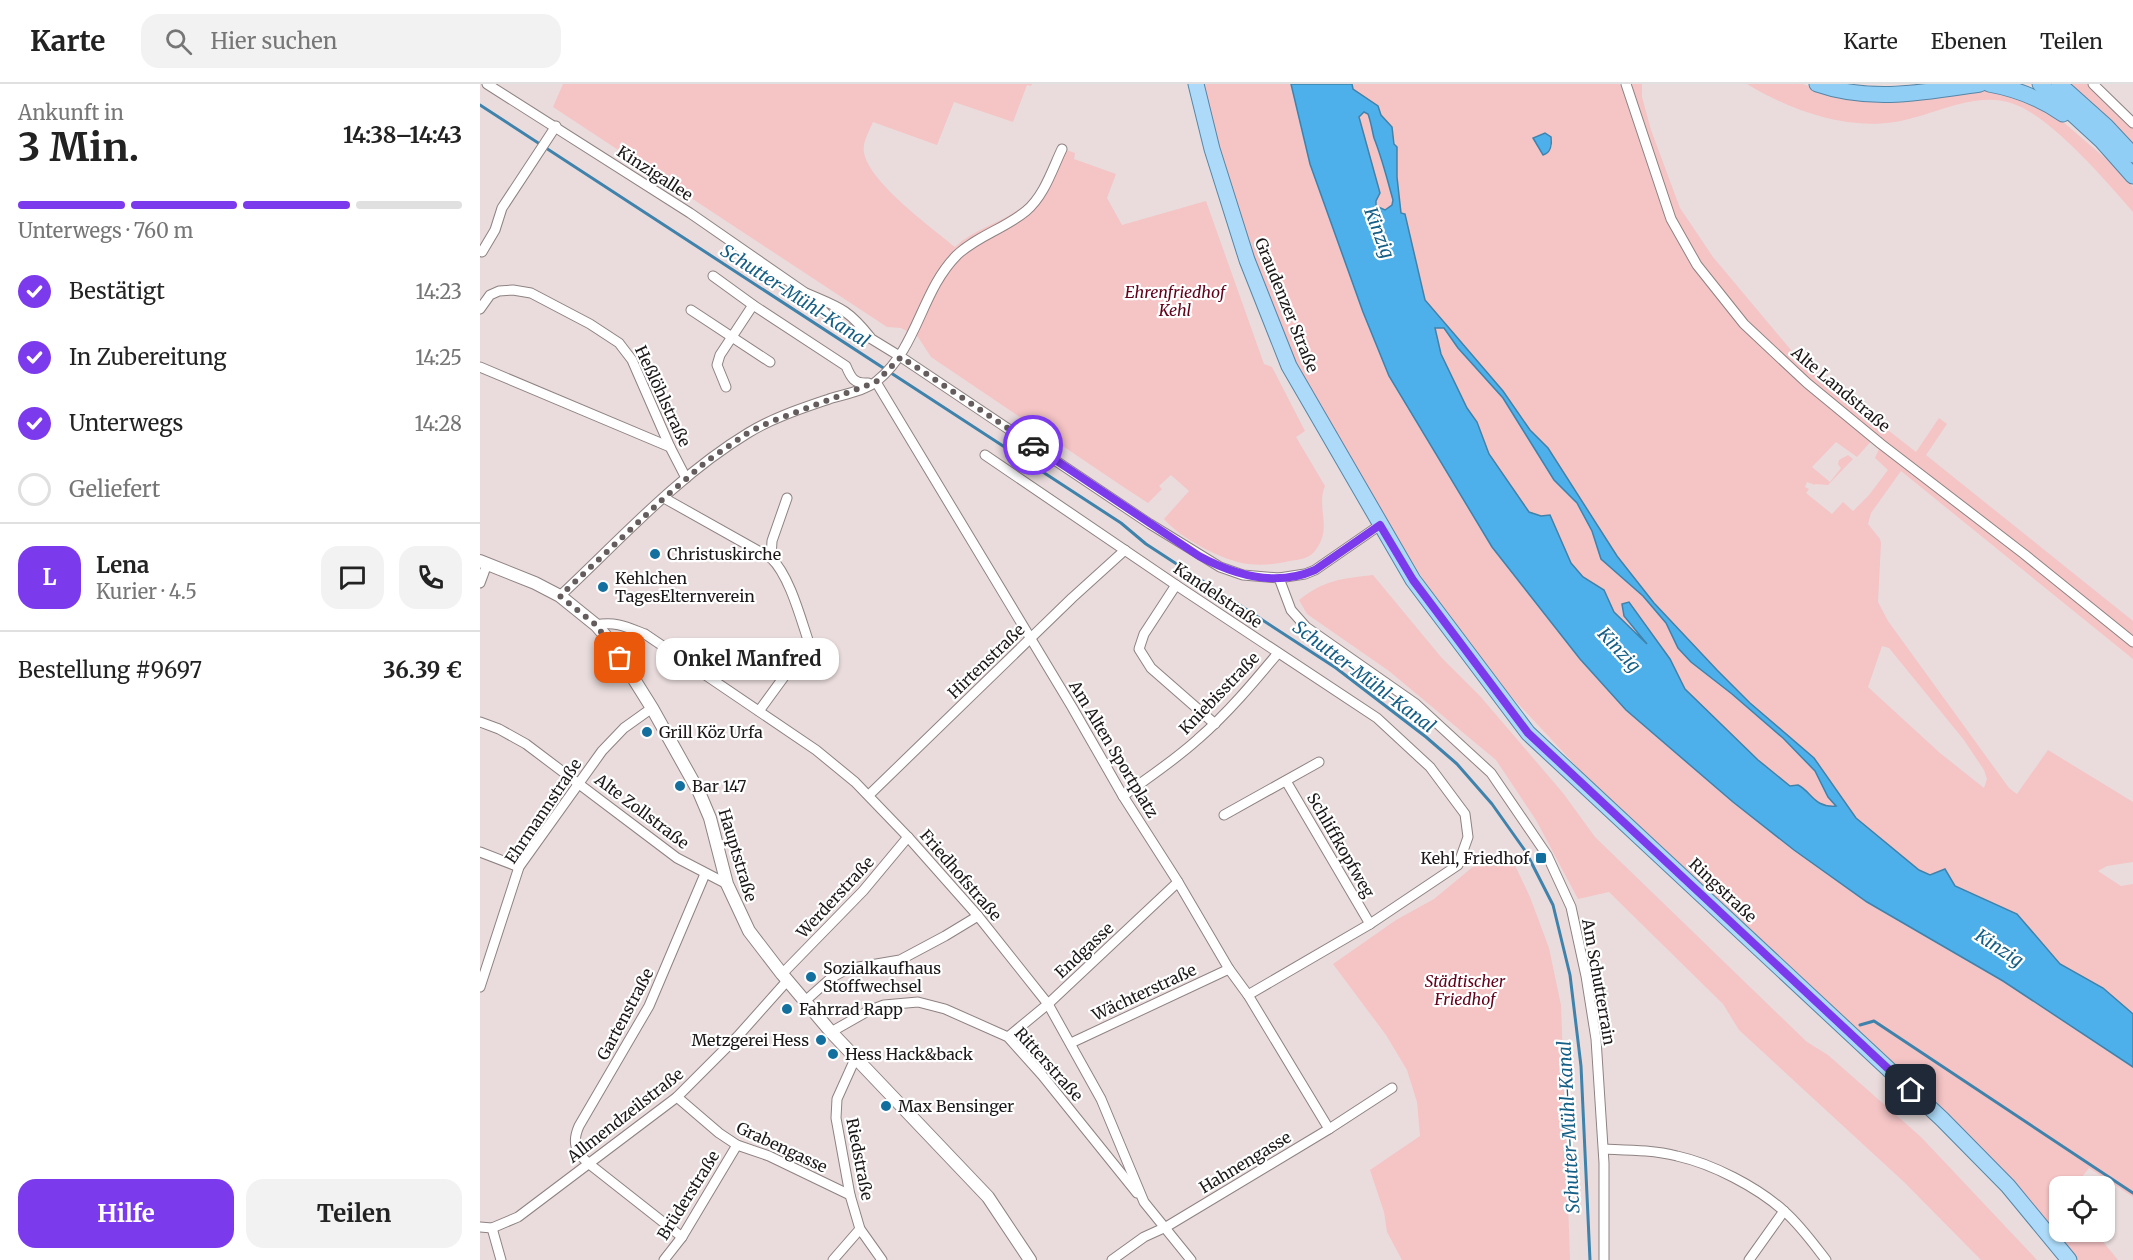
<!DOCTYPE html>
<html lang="de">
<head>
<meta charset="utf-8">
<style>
	:root { --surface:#fff; --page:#f2f2f2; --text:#222; --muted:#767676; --line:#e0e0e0; --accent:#7c3aed }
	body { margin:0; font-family:Merriweather,serif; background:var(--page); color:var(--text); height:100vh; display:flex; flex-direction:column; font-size:22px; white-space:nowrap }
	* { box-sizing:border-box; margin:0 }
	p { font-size:20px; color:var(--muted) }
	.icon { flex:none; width:33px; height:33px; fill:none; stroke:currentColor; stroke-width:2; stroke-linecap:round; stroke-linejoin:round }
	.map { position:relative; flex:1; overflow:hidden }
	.drawer { display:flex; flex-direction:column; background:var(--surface); width:480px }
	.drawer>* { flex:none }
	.fabs { position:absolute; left:1569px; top:1092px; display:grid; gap:12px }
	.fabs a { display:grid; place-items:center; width:66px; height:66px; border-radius:12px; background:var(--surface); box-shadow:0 2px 4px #0004; font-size:30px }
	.pin { position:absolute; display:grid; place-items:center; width:51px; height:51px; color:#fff; margin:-26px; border-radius:12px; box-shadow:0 3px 9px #0006 }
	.courier { position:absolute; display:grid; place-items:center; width:60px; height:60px; margin:-30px; border:4px solid #7c3aed; border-radius:50%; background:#fff; color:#222; box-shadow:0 2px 8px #0007 }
	.bubble { position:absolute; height:42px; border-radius:18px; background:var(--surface); box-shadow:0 2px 4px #0004; font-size:20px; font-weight:700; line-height:42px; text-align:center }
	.summary em { font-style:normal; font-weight:700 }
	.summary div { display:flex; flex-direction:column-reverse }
	.summary { display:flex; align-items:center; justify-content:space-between; height:102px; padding:0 18px }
	h1 { font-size:39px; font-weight:700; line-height:45px }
	.bar { display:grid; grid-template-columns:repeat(4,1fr); gap:9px 6px; align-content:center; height:72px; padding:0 18px }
	.bar i { height:8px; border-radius:4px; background:var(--line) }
	.bar .active { background:var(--accent) }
	.bar p { grid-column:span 4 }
	.line { display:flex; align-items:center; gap:15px; padding:0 18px; border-top:2px solid var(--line) }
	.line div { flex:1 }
	.round { display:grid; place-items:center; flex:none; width:63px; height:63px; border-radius:18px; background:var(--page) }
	ol { padding:0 18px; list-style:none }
	li { display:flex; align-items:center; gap:18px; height:66px }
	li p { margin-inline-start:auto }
	li .icon { padding:6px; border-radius:50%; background:var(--accent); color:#fff; stroke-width:4 }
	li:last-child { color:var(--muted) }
	li i { width:33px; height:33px; border:3px solid var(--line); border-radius:50% }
	.button { display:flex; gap:12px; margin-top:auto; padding:12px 18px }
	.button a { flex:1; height:69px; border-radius:18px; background:var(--accent); color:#fff; font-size:24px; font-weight:700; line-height:69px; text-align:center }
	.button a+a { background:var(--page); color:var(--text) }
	header { display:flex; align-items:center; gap:36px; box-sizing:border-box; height:84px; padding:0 30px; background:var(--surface); border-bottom:2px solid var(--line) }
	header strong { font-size:28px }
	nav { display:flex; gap:33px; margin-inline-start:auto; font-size:21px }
	.search { width:420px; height:54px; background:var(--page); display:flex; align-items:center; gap:15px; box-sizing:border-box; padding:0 21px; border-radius:18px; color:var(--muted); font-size:22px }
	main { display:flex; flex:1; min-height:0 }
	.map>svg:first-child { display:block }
</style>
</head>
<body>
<header>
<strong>Karte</strong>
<div class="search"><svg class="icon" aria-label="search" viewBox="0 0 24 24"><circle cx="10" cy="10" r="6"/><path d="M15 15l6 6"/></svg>Hier suchen</div>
<nav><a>Karte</a><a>Ebenen</a><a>Teilen</a></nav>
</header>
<main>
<section class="drawer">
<div class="summary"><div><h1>3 Min.</h1><p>Ankunft in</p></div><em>14:38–14:43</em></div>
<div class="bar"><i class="active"></i><i class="active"></i><i class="active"></i><i></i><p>Unterwegs · 760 m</p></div>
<ol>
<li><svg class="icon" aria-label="check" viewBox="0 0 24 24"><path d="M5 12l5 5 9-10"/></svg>Bestätigt<p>14:23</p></li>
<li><svg class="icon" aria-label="check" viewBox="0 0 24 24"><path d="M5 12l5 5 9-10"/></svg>In Zubereitung<p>14:25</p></li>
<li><svg class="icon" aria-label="check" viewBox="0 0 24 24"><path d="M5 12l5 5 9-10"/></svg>Unterwegs<p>14:28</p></li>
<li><i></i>Geliefert</li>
</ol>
<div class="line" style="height:108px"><b class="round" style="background:var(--accent);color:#fff">L</b><div><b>Lena</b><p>Kurier · 4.5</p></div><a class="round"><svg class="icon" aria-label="chat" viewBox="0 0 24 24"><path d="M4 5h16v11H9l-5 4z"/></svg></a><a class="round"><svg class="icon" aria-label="phone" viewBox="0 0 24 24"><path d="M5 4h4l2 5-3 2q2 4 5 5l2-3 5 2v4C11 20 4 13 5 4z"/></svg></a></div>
<div class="line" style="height:78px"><div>Bestellung #9697</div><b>36.39 €</b></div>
<div class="button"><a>Hilfe</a><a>Teilen</a></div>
</section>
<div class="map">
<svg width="1653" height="1176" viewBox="0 0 1653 1176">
	<rect width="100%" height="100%" fill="#eadcdc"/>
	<g fill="#f5c4c5" fill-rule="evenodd">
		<path d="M 83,0 L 552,0 L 551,2 L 547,1 L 533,38 L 474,18 L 457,61 L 393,38 C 389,48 382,58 384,69 C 390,99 452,144 475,163 C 496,143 527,138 548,118 C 562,104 570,80 578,63 L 595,69 L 594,75 L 636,90 L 627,114 L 642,141 L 726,117 L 784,280 L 792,283 L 825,347 L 816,353 L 845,402 C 836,422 852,443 837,464 C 830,475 821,475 810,477 C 796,480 783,482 768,480 C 743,477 700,454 684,435 L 709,407 L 691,391 L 679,402 L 682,405 L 668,419 L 642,402 L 451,273 L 438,253 L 421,244 L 407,243 L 73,23 Z"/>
		<path d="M 722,0 L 811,0 L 830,80 L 909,292 L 1012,463 L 1100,575 L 1146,626 L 1253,718 L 1314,766 L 1387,818 L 1523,897 L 1653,984 L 1653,1113 L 1609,1084 L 1595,1102 L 1580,1102 L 1580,1148 L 1615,1148 L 1638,1176 L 1595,1176 L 1112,699 L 1029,610 L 1003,578 L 946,500 L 854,350 L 817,281 L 796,233 L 758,128 Z"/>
		<path d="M 872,0 L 1139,0 L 1151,13 L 1152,0 L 1162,0 L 1162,13 L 1171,46 L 1200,124 L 1233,173 L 1321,278 L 1436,368 L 1459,334 L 1467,340 L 1446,371 L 1653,537 L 1653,575 L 1421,387 L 1391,429 L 1388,440 L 1400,455 L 1401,459 L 1398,518 L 1408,537 L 1529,704 L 1537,710 L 1568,666 L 1653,718 L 1653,778 L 1627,782 L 1618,787 L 1641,802 L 1653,800 L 1653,930 L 1623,904 L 1580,880 L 1537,830 L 1475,802 L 1465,785 L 1450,791 L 1439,786 L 1376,734 L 1334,674 L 1270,619 L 1236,586 L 1174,519 L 1137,472 L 1068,364 L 1050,346 L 1021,305 L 945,216 L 925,130 L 921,129 L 917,93 L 918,72 L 912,43 L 901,31 L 898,22 L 873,5 ZM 1394,354 L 1401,360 L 1395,374 L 1408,386 L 1389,411 L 1373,427 L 1363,418 L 1352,430 L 1326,409 L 1329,405 L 1325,403 L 1327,398 L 1335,401 L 1335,400 L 1348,401 L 1373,375 L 1368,371 L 1359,376 L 1358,380 L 1361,384 L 1350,398 L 1332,383 L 1356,358 L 1377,373 ZM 1402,562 L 1409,564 L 1484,656 L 1504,686 L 1507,695 L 1504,704 L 1460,669 L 1388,603 Z"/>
		<path d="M 1267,0 L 1323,0 L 1364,15 L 1395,18 L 1428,17 L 1505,6 L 1534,10 L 1581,36 L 1632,80 L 1653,103 L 1653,128 C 1626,97 1570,31 1531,19 C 1493,7 1453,32 1415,38 C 1364,46 1310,26 1267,0 Z"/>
		<path d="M 1591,0 L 1612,0 L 1653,40 L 1653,61 Z"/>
		<path d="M 884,28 L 888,30 C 891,38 892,45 894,53 C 900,74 907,95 913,116 L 912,121 L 905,126 L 896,122 L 895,117 L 900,109 L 879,33 Z"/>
		<path d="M 955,244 L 964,244 L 978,264 L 1023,314 L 1074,396 L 1097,419 L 1112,447 L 1121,475 L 1163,512 L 1186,539 L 1198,564 L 1211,578 L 1252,610 L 1303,654 L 1335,687 L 1348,713 L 1357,722 C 1333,724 1333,709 1318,701 L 1310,702 L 1278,676 L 1204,604 L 1190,575 L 1160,532 L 1173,566 L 1134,528 L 1124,506 L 1103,493 L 1091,479 L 1070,431 L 1061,432 L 1049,428 L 1009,370 L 997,338 L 987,324 L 961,270 Z"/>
		<path d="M 893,491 L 961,573 L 1000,612 L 1083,709 L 1115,753 L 1327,958 L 1348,971 L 1441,1053 L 1557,1176 L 1501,1176 L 1424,1098 L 1259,946 L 1243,920 L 1129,808 L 1098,815 L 1056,736 L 1016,676 L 909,587 L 827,530 L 819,516 C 846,495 861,495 893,491 Z"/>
		<path d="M 1032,775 L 1050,813 L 1069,864 L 1081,921 L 1090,1176 L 922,1176 L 907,1148 L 904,1128 L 890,1086 L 940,1052 L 937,1018 L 927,986 L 906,951 L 853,880 L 916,836 L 954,815 L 1000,777 L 1016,780 Z"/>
	</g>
	<g fill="#4db0ea" stroke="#3f82ab" stroke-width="1.5" fill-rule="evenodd">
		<path d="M 811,0 L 872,0 L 873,5 L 898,22 L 901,31 L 912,43 L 914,60 L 917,63 L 917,93 L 921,129 L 925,130 L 945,216 L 1023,307 L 1050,346 L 1068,364 L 1137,472 L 1174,519 L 1237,586 L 1270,619 L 1334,674 L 1376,734 L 1439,786 L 1450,791 L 1465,785 L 1475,802 L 1537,830 L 1580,880 L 1623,904 L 1653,930 L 1653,983 L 1523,897 L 1387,818 L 1314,766 L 1253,718 L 1146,626 L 1100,575 L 1012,463 L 909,292 L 883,228 L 830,80 ZM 884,28 L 888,30 C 891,38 892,46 894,54 C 902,74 907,95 913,116 L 912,121 L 905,126 L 896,122 L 896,117 L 900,109 L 879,33 ZM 955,244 L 964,244 L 978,264 L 1023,314 L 1074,396 L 1097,419 L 1112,447 L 1121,475 L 1163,512 L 1186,539 L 1198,564 L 1211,578 L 1252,610 L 1303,654 L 1335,687 L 1348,713 L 1356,722 C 1334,724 1332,708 1318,701 L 1310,702 L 1278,676 L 1205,605 L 1190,575 L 1149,518 L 1142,520 L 1144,532 L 1167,560 L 1134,528 L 1124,506 L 1103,493 L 1091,479 L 1070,431 L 1061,432 L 1049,428 L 1009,370 L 997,338 L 987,324 L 961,270 Z"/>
		<path d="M 1065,49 L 1071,53 C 1072,60 1071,69 1063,71 L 1053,54 Z"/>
	</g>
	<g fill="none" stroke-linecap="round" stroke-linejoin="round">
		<g stroke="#3f82ab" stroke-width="3">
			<path d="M 0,21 L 641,439 L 666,460 L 856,584 L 946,653 L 977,680 L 1012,720 L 1046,768 L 1073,821 L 1090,891 L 1101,982 L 1110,1176"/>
			<path d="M 1380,941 L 1394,937 L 1653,1109"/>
		</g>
		<g stroke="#8f8282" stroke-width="11">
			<g id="minor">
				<path d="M 7,0 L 210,129 L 324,208 L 356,240 L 390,254 L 421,273 L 670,440 L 740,483 L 763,491 L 799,494 L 825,490 L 835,486 L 900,441"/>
				<path d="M 1146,0 L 1191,135 L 1217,181 L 1264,240 L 1327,299 L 1401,360 L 1544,470 L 1653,558"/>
				<path d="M 1613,0 L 1653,39"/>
				<path d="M 2,168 L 15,146 L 22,124 L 76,42"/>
				<path d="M 233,192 L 273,221 L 366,282 C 371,294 374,300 388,299"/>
				<path d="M 326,209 C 358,223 367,224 390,253"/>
				<path d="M 0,225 L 10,211 L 19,207 L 33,206 L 51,209 L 110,240 L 139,259 L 152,276 L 190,363 L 206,394"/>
				<path d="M 211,226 L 290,278"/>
				<path d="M 0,283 L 190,363"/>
				<path d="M 396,298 L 592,623 L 643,712 L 698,798 L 749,885 L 768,911 L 849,1045"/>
				<path d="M 246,303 L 237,281 L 240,271 L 273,221"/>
				<path d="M 505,371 L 696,501 L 897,634 L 950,683 L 985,730 L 988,753 L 978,781 L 890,840 L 768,911"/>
				<path d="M 184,414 L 291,474"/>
				<path d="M 799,494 L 811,526 L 826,543 L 936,620 L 1011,689 L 1067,771 L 1091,823 L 1106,892 L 1116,955 L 1124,1079 L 1124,1176"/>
				<path d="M 0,499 L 7,480"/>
				<path d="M 696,501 L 664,550 L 659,565 L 671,584 L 735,640"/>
				<path d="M 80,512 C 140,456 197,392 268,349 C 294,333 323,324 352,314 C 366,310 387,306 398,296 C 438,263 441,207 477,171 C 497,152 524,145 546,127 C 564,112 572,86 582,65"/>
				<path d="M 116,541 C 135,537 147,543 165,550 L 336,666 L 375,698 L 428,753 L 498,832 L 568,920 L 621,1015 L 664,1118 L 711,1176"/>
				<path d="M 279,627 L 325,564 L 328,556 C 320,532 309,491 291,474 L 292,457 L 307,414"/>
				<path d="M 0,638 L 19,645 L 46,660 L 197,774 L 247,800"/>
				<path d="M 806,697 L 890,840"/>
				<path d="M 389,711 L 592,514 L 645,466"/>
				<path d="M 643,712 C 669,693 695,676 718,655 C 748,629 773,599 798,569"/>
				<path d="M 744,731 L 839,678"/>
				<path d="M 0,768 L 39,783"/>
				<path d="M 302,890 L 383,807 L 428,753"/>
				<path d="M 0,903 L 39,783 L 122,667 L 144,644 L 172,624"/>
				<path d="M 324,918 L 351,894 L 367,885 L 420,876 L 465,852 L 498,832"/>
				<path d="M 351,948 L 388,927 L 404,921 L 438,918 L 465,925 L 528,953 L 562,991 L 657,1109"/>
				<path d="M 528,953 L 568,920 L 698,798"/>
				<path d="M 591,959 L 749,885"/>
				<path d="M 375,975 L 357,1015 L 356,1034 L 370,1111 L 380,1145 L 402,1176"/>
				<path d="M 197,1013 L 239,1049 L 257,1061 L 289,1072 L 370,1111"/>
				<path d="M 1124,1065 C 1148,1066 1173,1066 1197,1072 C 1233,1080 1277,1103 1304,1127 C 1320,1141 1333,1159 1346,1176"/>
				<path d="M 0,1143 L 12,1144 L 38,1133 L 197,1013 L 258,952 L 307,897"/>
				<path d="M 12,1144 L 21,1176"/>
				<path d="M 202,1153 L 108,1079 C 95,1067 92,1058 99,1042 L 169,922 L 225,790"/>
				<path d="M 184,1176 L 202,1153 L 257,1061"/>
				<path d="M 353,1176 L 380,1145"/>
				<path d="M 632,1176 L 664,1153 L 686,1143 L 849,1045 L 912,1004"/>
				<path d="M 1269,1176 L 1304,1127"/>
			</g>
		</g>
		<g stroke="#8f8282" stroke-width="14">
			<path id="tertiary" d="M 0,477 L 55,499 L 80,512 L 116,541 L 130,557 L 172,624 L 219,708 L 230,734 L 247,800 L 269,847 L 302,890 L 351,948 L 508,1113 L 550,1176"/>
		</g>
		<g stroke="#5686a6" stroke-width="17">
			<path id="primary" d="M 716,0 L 732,65 L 767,176 L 809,282 L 933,496 L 1048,649 L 1462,1035 L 1528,1102 L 1589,1176"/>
		</g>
		<g stroke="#5686a6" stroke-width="17">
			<g id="trunk">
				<path d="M 1337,0 C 1391,19 1445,8 1500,0"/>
				<path d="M 1509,0 C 1537,5 1560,14 1583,30"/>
				<path d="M 1560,0 L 1622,57 L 1653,92"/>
				<path d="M 1579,0 L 1626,42 L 1653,71"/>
			</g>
		</g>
		<use href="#minor" stroke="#fff" stroke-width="9"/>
		<use href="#tertiary" stroke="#fff" stroke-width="12"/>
		<use href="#primary" stroke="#acdaf8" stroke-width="15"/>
		<use href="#trunk" stroke="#90cef6" stroke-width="15"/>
	</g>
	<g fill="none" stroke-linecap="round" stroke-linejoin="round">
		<path stroke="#655d5d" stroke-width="6" stroke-dasharray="0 10.8" d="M 140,574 L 116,541 L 80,512 L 184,414 L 227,377 L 269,348 L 290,338 L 396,298 L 421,273 L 553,361"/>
		<path stroke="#7c3aed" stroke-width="8" d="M 553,361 L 719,472 C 754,491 796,503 835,486 L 900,441 L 933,496 L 1048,649 L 1431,1006"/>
	</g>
	<g fill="#136f9e" stroke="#fff" stroke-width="2">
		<circle cx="175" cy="470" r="6"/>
		<circle cx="123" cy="503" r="6"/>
		<circle cx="167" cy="648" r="6"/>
		<circle cx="200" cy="702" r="6"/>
		<rect x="1055" y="768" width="12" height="12" rx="3"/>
		<circle cx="331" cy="893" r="6"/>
		<circle cx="307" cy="925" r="6"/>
		<circle cx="341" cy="956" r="6"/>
		<circle cx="353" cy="970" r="6"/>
		<circle cx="406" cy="1022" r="6"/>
	</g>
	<g text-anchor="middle" stroke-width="4.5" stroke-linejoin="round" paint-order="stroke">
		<g font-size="16" fill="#1d1818" stroke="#fff">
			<text transform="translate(175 89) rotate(33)" y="6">Kinzigallee</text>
			<text transform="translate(807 221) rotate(68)" y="6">Graudenzer Straße</text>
			<text transform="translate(1361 305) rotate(40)" y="6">Alte Landstraße</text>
			<text transform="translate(183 312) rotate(65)" y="6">Heßlöhlstraße</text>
			<text transform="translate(738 511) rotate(34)" y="6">Kandelstraße</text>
			<text transform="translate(506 577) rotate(-44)" y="6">Hirtenstraße</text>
			<text transform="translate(739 609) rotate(-46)" y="6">Kniebisstraße</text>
			<text transform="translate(634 665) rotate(59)" y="6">Am Alten Sportplatz</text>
			<text transform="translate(63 727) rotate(-56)" y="6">Ehrmannstraße</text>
			<text transform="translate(162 727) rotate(37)" y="6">Alte Zollstraße</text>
			<text transform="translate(861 761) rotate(60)" y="6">Schliffkopfweg</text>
			<text transform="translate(258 771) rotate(73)" y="6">Hauptstraße</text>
			<text transform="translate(481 791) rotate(49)" y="6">Friedhofstraße</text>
			<text transform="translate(1243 806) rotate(43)" y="6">Ringstraße</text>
			<text transform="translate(355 813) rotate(-47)" y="6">Werderstraße</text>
			<text transform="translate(604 866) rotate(-43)" y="6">Endgasse</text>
			<text transform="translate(1119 898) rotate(80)" y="6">Am Schutterrain</text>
			<text transform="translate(664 908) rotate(-25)" y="6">Wächterstraße</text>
			<text transform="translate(145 930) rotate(-62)" y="6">Gartenstraße</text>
			<text transform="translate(569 980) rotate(48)" y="6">Ritterstraße</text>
			<text transform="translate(145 1031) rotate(-38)" y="6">Allmendzeilstraße</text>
			<text transform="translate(302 1063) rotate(25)" y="6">Grabengasse</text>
			<text transform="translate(380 1075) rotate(79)" y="6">Riedstraße</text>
			<text transform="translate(765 1078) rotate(-31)" y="6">Hahnengasse</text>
			<text transform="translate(208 1111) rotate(-58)" y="6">Brüderstraße</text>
		</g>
		<g font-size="16" font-style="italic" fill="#62021a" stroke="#fff">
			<text x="695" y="214">Ehrenfriedhof<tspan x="695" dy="18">Kehl</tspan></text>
			<text x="985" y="903">Städtischer<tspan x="985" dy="18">Friedhof</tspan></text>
		</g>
		<g font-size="16" fill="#1d1818" stroke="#fff" text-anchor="start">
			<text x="187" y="476">Christuskirche</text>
			<text x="135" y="500">Kehlchen<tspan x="135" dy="18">TagesElternverein</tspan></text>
			<text x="179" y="654">Grill Köz Urfa</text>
			<text x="212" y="708">Bar 147</text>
			<text x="1049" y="780" text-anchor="end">Kehl, Friedhof</text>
			<text x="343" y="890">Sozialkaufhaus<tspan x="343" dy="18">Stoffwechsel</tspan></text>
			<text x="319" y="931">Fahrrad Rapp</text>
			<text x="329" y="962" text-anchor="end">Metzgerei Hess</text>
			<text x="365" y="976">Hess Hack&amp;back</text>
			<text x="418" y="1028">Max Bensinger</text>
		</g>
		<g font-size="18" font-style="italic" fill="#155e85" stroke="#fff">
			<text transform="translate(899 149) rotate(69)" y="6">Kinzig</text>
			<text transform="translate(315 212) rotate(33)" y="6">Schutter-Mühl-Kanal</text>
			<text transform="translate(1139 566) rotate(47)" y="6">Kinzig</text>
			<text transform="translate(884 593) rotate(37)" y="6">Schutter-Mühl-Kanal</text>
			<text transform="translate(1519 864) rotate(33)" y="6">Kinzig</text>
			<text transform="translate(1089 1043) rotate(-93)" y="6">Schutter-Mühl-Kanal</text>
		</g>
	</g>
</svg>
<div class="fabs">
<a><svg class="icon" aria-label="locate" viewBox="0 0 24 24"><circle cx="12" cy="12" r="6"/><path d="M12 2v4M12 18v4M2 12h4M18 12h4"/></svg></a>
</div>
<div class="pin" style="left:140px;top:574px;background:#ea580c"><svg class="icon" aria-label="bag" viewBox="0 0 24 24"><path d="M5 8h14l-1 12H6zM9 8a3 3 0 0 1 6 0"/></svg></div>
<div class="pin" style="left:1431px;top:1006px;background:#1f2937"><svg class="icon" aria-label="home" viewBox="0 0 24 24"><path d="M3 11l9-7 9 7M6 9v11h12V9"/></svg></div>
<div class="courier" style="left:553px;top:361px"><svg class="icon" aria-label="car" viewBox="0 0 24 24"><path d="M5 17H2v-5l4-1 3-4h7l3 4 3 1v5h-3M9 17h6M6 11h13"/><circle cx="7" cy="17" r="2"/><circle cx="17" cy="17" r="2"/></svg></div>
<div class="bubble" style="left:176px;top:554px;width:183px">Onkel Manfred</div>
</div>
</main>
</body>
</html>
